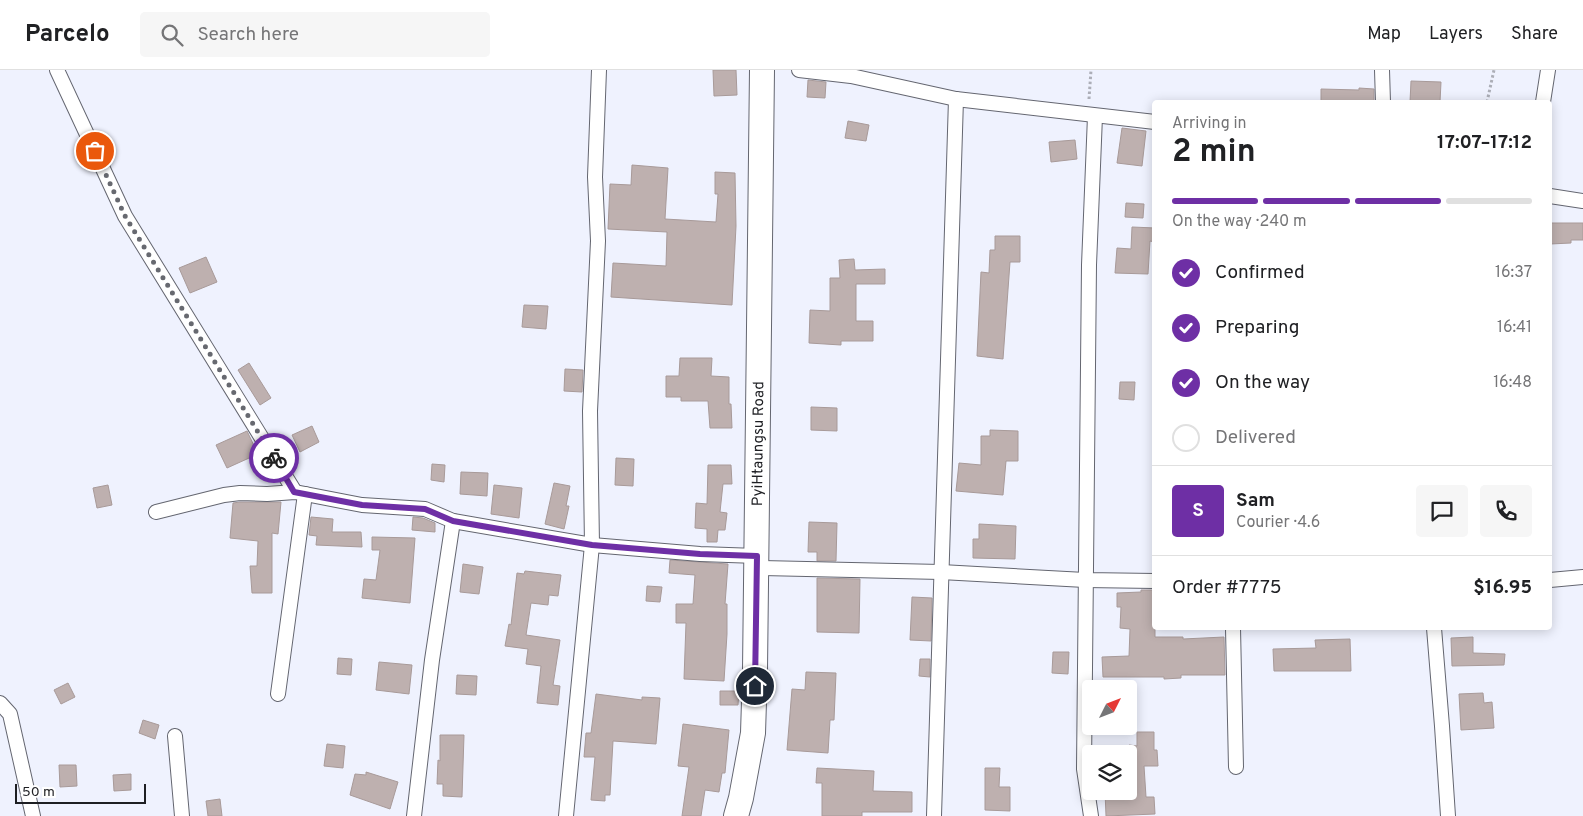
<!DOCTYPE html>
<html lang="en">
<head>
<meta charset="utf-8">
<style>
	:root { --surface:#fff; --page:#f6f6f6; --text:#202124; --muted:#757577; --line:#e0e0e0; --accent:#6e2fa5 }
	body { margin:0; font-family:Overpass,sans-serif; background:var(--page); color:var(--text); height:100vh; display:flex; flex-direction:column; font-size:19px; white-space:nowrap }
	* { box-sizing:border-box; margin:0 }
	p { font-size:16px; color:var(--muted) }
	.icon { flex:none; width:28px; height:28px; fill:none; stroke:currentColor; stroke-width:2; stroke-linecap:round; stroke-linejoin:round }
	.map { position:relative; flex:1; overflow:hidden }
	.details { position:absolute; left:1152px; top:30px; width:400px; height:530px; display:flex; flex-direction:column; background:var(--surface); border-radius:5px; box-shadow:0 2px 12px #0003 }
	.details>* { flex:none }
	.needle { width:32px; rotate:48deg }
	.tools { position:absolute; left:1082px; top:610px; display:grid; gap:10px }
	.tools a { display:grid; place-items:center; width:55px; height:55px; border-radius:5px; background:var(--surface); box-shadow:0 2px 12px #0003; font-size:25px }
	.scale { position:absolute; left:15px; bottom:12px; width:131px; box-sizing:border-box; padding-left:5px; border:2px solid #1e1f23; border-top:0; font-size:14px; line-height:18px; white-space:nowrap; color:#1e1f23; -webkit-text-stroke:4px #fff; paint-order:stroke }
	.pin { position:absolute; display:grid; place-items:center; width:42px; height:42px; color:#fff; margin:-21px; border:2px solid #fff; border-radius:50%; box-shadow:0 1px 5px #0007 }
	.courier { position:absolute; display:grid; place-items:center; width:50px; height:50px; margin:-25px; border:4px solid #6e2fa5; border-radius:50%; background:#fff; color:#222; box-shadow:0 1px 6px #0007 }
	.overview em { font-style:normal; font-weight:700 }
	.overview div { display:flex; flex-direction:column-reverse }
	.overview { display:flex; align-items:center; justify-content:space-between; height:85px; padding:0 20px }
	h1 { font-size:32px; font-weight:700; line-height:38px }
	.bar { display:grid; grid-template-columns:repeat(4,1fr); gap:8px 5px; align-content:center; height:60px; padding:0 20px }
	.bar i { height:6px; border-radius:4px; background:var(--line) }
	.bar .current { background:var(--accent) }
	.bar p { grid-column:span 4 }
	.line { display:flex; align-items:center; gap:12px; padding:0 20px; border-top:1px solid var(--line) }
	.line div { flex:1 }
	.round { display:grid; place-items:center; flex:none; width:52px; height:52px; border-radius:5px; background:var(--page) }
	ol { padding:0 20px; list-style:none }
	li { display:flex; align-items:center; gap:15px; height:55px }
	li p { margin-inline-start:auto }
	li .icon { padding:5px; border-radius:50%; background:var(--accent); color:#fff; stroke-width:4 }
	li:last-child { color:var(--muted) }
	li i { width:28px; height:28px; border:2px solid var(--line); border-radius:50% }
	header { display:flex; align-items:center; gap:30px; box-sizing:border-box; height:70px; padding:0 25px; background:var(--surface); border-bottom:1px solid var(--line) }
	header strong { font-size:24px }
	nav { display:flex; gap:28px; margin-inline-start:auto; font-size:18px }
	.search { width:350px; height:45px; background:var(--page); display:flex; align-items:center; gap:12px; box-sizing:border-box; padding:0 18px; border-radius:5px; color:var(--muted); font-size:19px }
	.map>svg:first-child { display:block }
</style>
</head>
<body>
<header>
<strong>Parcelo</strong>
<div class="search"><svg class="icon" aria-label="search" viewBox="0 0 24 24"><circle cx="10" cy="10" r="6"/><path d="M15 15l6 6"/></svg>Search here</div>
<nav><a>Map</a><a>Layers</a><a>Share</a></nav>
</header>
<div class="map">
<svg width="1583" height="746" viewBox="0 0 1583 746">
	<rect width="100%" height="100%" fill="#eff2fe"/>
	<g fill="#beb0af" stroke="#a89a99">
		<path d="M 713,0 L 736,0 L 737,25 L 714,26 Z"/>
		<path d="M 808,10 L 826,12 L 825,28 L 807,27 Z"/>
		<path d="M 1411,11 L 1441,12 L 1440,32 L 1410,32 Z"/>
		<path d="M 1359,18 L 1374,19 L 1374,32 L 1321,32 L 1321,19 L 1359,20 Z"/>
		<path d="M 848,51 L 869,55 L 866,71 L 845,68 Z"/>
		<path d="M 1122,58 L 1146,61 L 1142,96 L 1117,93 Z"/>
		<path d="M 1075,70 L 1077,89 L 1051,92 L 1049,72 Z"/>
		<path d="M 632,95 L 668,98 L 665,149 L 716,152 L 718,124 L 715,124 L 715,102 L 735,103 L 736,156 L 732,235 L 611,227 L 613,193 L 666,196 L 667,162 L 608,159 L 610,114 L 631,115 Z"/>
		<path d="M 1126,133 L 1144,134 L 1143,148 L 1125,147 Z"/>
		<path d="M 1550,153 L 1583,153 L 1583,170 L 1571,170 L 1571,173 L 1550,174 Z"/>
		<path d="M 1132,157 L 1155,158 L 1155,172 L 1150,171 L 1148,204 L 1115,203 L 1117,178 L 1131,179 Z"/>
		<path d="M 995,166 L 1020,166 L 1020,192 L 1010,192 L 1003,289 L 977,286 L 981,202 L 989,203 L 990,180 L 995,180 Z"/>
		<path d="M 206,187 L 217,212 L 190,223 L 179,198 Z"/>
		<path d="M 854,189 L 855,200 L 885,199 L 885,214 L 856,214 L 856,251 L 873,251 L 873,271 L 841,271 L 841,275 L 809,273 L 810,240 L 830,241 L 830,208 L 840,208 L 839,190 Z"/>
		<path d="M 524,235 L 548,236 L 546,259 L 522,257 Z"/>
		<path d="M 680,288 L 712,288 L 711,306 L 729,307 L 729,334 L 731,334 L 732,358 L 710,358 L 708,331 L 681,331 L 681,327 L 666,327 L 666,306 L 679,306 Z"/>
		<path d="M 249,293 L 271,328 L 260,335 L 238,300 Z"/>
		<path d="M 565,299 L 583,300 L 582,322 L 564,321 Z"/>
		<path d="M 1120,312 L 1135,312 L 1134,330 L 1119,329 Z"/>
		<path d="M 811,337 L 837,338 L 837,361 L 811,360 Z"/>
		<path d="M 312,356 L 319,372 L 300,382 L 292,365 Z"/>
		<path d="M 990,360 L 1018,361 L 1018,391 L 1006,391 L 1003,425 L 956,421 L 959,393 L 981,395 L 981,366 L 990,366 Z"/>
		<path d="M 247,361 L 258,384 L 227,398 L 216,375 Z"/>
		<path d="M 616,388 L 634,389 L 633,416 L 615,415 Z"/>
		<path d="M 432,394 L 445,395 L 444,412 L 431,410 Z"/>
		<path d="M 708,395 L 731,395 L 732,414 L 723,414 L 720,442 L 727,443 L 725,460 L 718,460 L 717,472 L 707,472 L 707,459 L 695,458 L 696,433 L 707,434 Z"/>
		<path d="M 461,402 L 488,403 L 487,426 L 460,424 Z"/>
		<path d="M 554,413 L 570,416 L 566,436 L 569,436 L 564,459 L 545,454 Z"/>
		<path d="M 108,415 L 112,435 L 97,438 L 93,418 Z"/>
		<path d="M 494,415 L 522,418 L 519,448 L 491,444 Z"/>
		<path d="M 240,432 L 281,432 L 278,464 L 272,463 L 272,523 L 252,523 L 250,496 L 257,496 L 258,471 L 230,468 L 233,433 Z"/>
		<path d="M 311,447 L 333,449 L 332,462 L 361,462 L 362,477 L 316,475 L 317,466 L 309,465 Z"/>
		<path d="M 413,447 L 423,448 L 435,453 L 435,462 L 412,460 Z"/>
		<path d="M 809,452 L 837,453 L 836,491 L 817,491 L 817,482 L 808,482 Z"/>
		<path d="M 979,454 L 1016,456 L 1015,489 L 973,488 L 973,469 L 979,469 Z"/>
		<path d="M 372,467 L 415,468 L 410,533 L 362,528 L 364,509 L 376,510 L 380,480 L 372,480 Z"/>
		<path d="M 670,490 L 728,494 L 725,534 L 727,534 L 727,564 L 724,611 L 684,609 L 686,553 L 676,553 L 676,534 L 693,534 L 695,505 L 669,503 Z"/>
		<path d="M 463,494 L 483,497 L 479,524 L 460,522 Z"/>
		<path d="M 525,501 L 561,505 L 558,526 L 549,525 L 548,535 L 531,533 L 526,565 L 560,570 L 553,615 L 560,616 L 558,635 L 537,633 L 541,596 L 526,594 L 528,579 L 505,576 L 509,554 L 511,555 L 517,503 L 524,504 Z"/>
		<path d="M 817,508 L 860,509 L 859,563 L 817,562 Z"/>
		<path d="M 647,516 L 662,517 L 660,532 L 646,531 Z"/>
		<path d="M 1141,520 L 1155,520 L 1155,567 L 1183,567 L 1183,569 L 1224,567 L 1225,605 L 1181,605 L 1181,608 L 1164,609 L 1164,607 L 1103,607 L 1102,587 L 1129,586 L 1130,559 L 1120,558 L 1121,537 L 1117,537 L 1117,523 L 1141,522 Z"/>
		<path d="M 912,527 L 932,528 L 931,571 L 910,570 Z"/>
		<path d="M 1473,567 L 1473,583 L 1505,584 L 1504,595 L 1452,596 L 1451,568 Z"/>
		<path d="M 1350,569 L 1351,601 L 1274,601 L 1273,579 L 1316,578 L 1315,570 Z"/>
		<path d="M 1053,582 L 1069,582 L 1068,604 L 1052,603 Z"/>
		<path d="M 338,588 L 352,589 L 351,605 L 337,604 Z"/>
		<path d="M 920,589 L 930,589 L 930,607 L 919,606 Z"/>
		<path d="M 379,592 L 412,595 L 409,624 L 376,620 Z"/>
		<path d="M 806,602 L 836,603 L 834,650 L 830,650 L 828,683 L 787,680 L 792,619 L 805,620 Z"/>
		<path d="M 457,605 L 477,606 L 476,625 L 456,624 Z"/>
		<path d="M 68,613 L 75,627 L 61,634 L 54,620 Z"/>
		<path d="M 720,621 L 739,621 L 738,635 L 720,635 Z"/>
		<path d="M 1483,623 L 1484,633 L 1492,632 L 1494,658 L 1461,660 L 1459,624 Z"/>
		<path d="M 596,624 L 642,630 L 642,627 L 660,628 L 656,674 L 613,671 L 610,725 L 605,725 L 605,731 L 591,730 L 595,687 L 584,687 L 586,663 L 591,663 Z"/>
		<path d="M 143,650 L 159,655 L 155,669 L 139,663 Z"/>
		<path d="M 683,654 L 729,660 L 725,703 L 722,703 L 719,722 L 705,720 L 701,746 L 682,746 L 689,697 L 678,696 Z"/>
		<path d="M 1137,662 L 1154,662 L 1154,680 L 1157,680 L 1158,696 L 1144,696 L 1146,727 L 1154,727 L 1155,744 L 1106,746 L 1105,721 L 1129,721 L 1129,675 L 1137,676 Z"/>
		<path d="M 440,665 L 464,665 L 462,727 L 443,726 L 443,714 L 437,714 L 438,690 L 440,691 Z"/>
		<path d="M 327,674 L 345,676 L 343,698 L 324,696 Z"/>
		<path d="M 59,695 L 76,695 L 77,716 L 60,717 Z"/>
		<path d="M 817,698 L 874,701 L 873,721 L 912,722 L 912,742 L 862,742 L 862,746 L 822,746 L 822,713 L 816,713 Z"/>
		<path d="M 985,698 L 1000,698 L 999,717 L 1010,717 L 1010,741 L 985,740 Z"/>
		<path d="M 366,702 L 398,712 L 390,739 L 350,725 L 355,704 L 366,705 Z"/>
		<path d="M 131,704 L 131,720 L 114,721 L 113,705 Z"/>
		<path d="M 220,729 L 222,746 L 208,746 L 206,731 Z"/>
	</g>
	<g fill="none" stroke-linecap="round" stroke-linejoin="round">
		<g stroke="#646670" stroke-width="16">
			<g id="minor">
				<path d="M 57,0 L 125,146 L 295,422"/>
				<path d="M 799,0 L 851,6 L 956,29 L 1155,52"/>
				<path d="M 1382,0 L 1383,32"/>
				<path d="M 1543,32 L 1548,0"/>
				<path d="M 1550,126 L 1583,131"/>
				<path d="M 156,442 L 224,425 L 240,423 L 267,424 L 295,422 L 362,435 L 425,439 L 453,451 L 592,475 L 700,484 L 757,486"/>
				<path d="M 757,498 L 941,502 L 1085,510 L 1155,511"/>
				<path d="M 1550,510 L 1583,507"/>
				<path d="M 1233,558 L 1236,697"/>
				<path d="M 1434,558 L 1442,656 L 1448,746"/>
				<path d="M 278,624 L 305,424"/>
				<path d="M 0,633 L 10,644 L 33,746"/>
				<path d="M 175,666 L 182,746"/>
				<path d="M 414,746 L 432,590 L 453,451"/>
				<path d="M 566,746 L 592,475 L 590,341 L 598,171 L 595,107 L 599,0"/>
				<path d="M 934,746 L 956,29"/>
				<path d="M 1091,746 L 1084,699 L 1089,195 L 1095,46"/>
			</g>
		</g>
		<g stroke="#646670" stroke-width="26">
			<g id="trunk">
				<path id="s1" d="M 736,746 L 741,728 L 753,663 L 755,600 L 762,0"/>
			</g>
		</g>
		<g stroke="#acaeb7" stroke-width="3" stroke-dasharray="2.5 2.5" stroke-linecap="butt">
			<path d="M 1089,29 L 1091,0"/>
			<path d="M 1487,32 L 1494,0"/>
		</g>
		<use href="#minor" stroke="#fff" stroke-width="14"/>
		<use href="#trunk" stroke="#fff" stroke-width="24"/>
	</g>
	<g fill="none" stroke-linecap="round" stroke-linejoin="round">
		<path stroke="#676970" stroke-width="5" stroke-dasharray="0 9" d="M 95,81 L 125,146 L 274,388"/>
		<path stroke="#6e2fa5" stroke-width="6" d="M 274,388 L 294,422 L 362,435 L 425,439 L 453,451 L 592,475 L 700,484 L 757,486 L 755,616"/>
	</g>
	<g text-anchor="middle" stroke-width="4" stroke-linejoin="round" paint-order="stroke">
		<g font-size="15" fill="#1e1f23" stroke="#fff">
			<text dy="5" stroke="none"><textPath href="#s1" startOffset="374">PyiHtaungsu Road</textPath></text>
		</g>
	</g>
</svg>
<div class="tools">
<a><svg class="needle" viewBox="-14 -14 28 28"><path d="M0-13l5 13h-10z" fill="#e53935"/><path d="M0 13l5-13h-10z" fill="#757577"/></svg></a>
<a><svg class="icon" aria-label="layers" viewBox="0 0 24 24"><path d="M12 4l9 5-9 5-9-5zM3 14l9 5 9-5"/></svg></a>
</div>
<div class="scale">50 m</div>
<div class="pin" style="left:95px;top:81px;background:#ea580c"><svg class="icon" aria-label="bag" viewBox="0 0 24 24"><path d="M5 8h14l-1 12H6zM9 8a3 3 0 0 1 6 0"/></svg></div>
<div class="pin" style="left:755px;top:616px;background:#1f2937"><svg class="icon" aria-label="home" viewBox="0 0 24 24"><path d="M3 11l9-7 9 7M6 9v11h12V9"/></svg></div>
<div class="courier" style="left:274px;top:388px"><svg class="icon" aria-label="bike" viewBox="0 0 24 24"><circle cx="6" cy="16" r="4"/><circle cx="18" cy="16" r="4"/><path d="M6 16l4-8h5l3 8M10 8l3 8H6M13 5h3"/></svg></div>
<section class="details">
<div class="overview"><div><h1>2 min</h1><p>Arriving in</p></div><em>17:07–17:12</em></div>
<div class="bar"><i class="current"></i><i class="current"></i><i class="current"></i><i></i><p>On the way · 240 m</p></div>
<ol>
<li><svg class="icon" aria-label="check" viewBox="0 0 24 24"><path d="M5 12l5 5 9-10"/></svg>Confirmed<p>16:37</p></li>
<li><svg class="icon" aria-label="check" viewBox="0 0 24 24"><path d="M5 12l5 5 9-10"/></svg>Preparing<p>16:41</p></li>
<li><svg class="icon" aria-label="check" viewBox="0 0 24 24"><path d="M5 12l5 5 9-10"/></svg>On the way<p>16:48</p></li>
<li><i></i>Delivered</li>
</ol>
<div class="line" style="height:90px"><b class="round" style="background:var(--accent);color:#fff">S</b><div><b>Sam</b><p>Courier · 4.6</p></div><a class="round"><svg class="icon" aria-label="chat" viewBox="0 0 24 24"><path d="M4 5h16v11H9l-5 4z"/></svg></a><a class="round"><svg class="icon" aria-label="phone" viewBox="0 0 24 24"><path d="M5 4h4l2 5-3 2q2 4 5 5l2-3 5 2v4C11 20 4 13 5 4z"/></svg></a></div>
<div class="line" style="height:65px"><div>Order #7775</div><b>$16.95</b></div>
</section>
</div>
</body>
</html>
